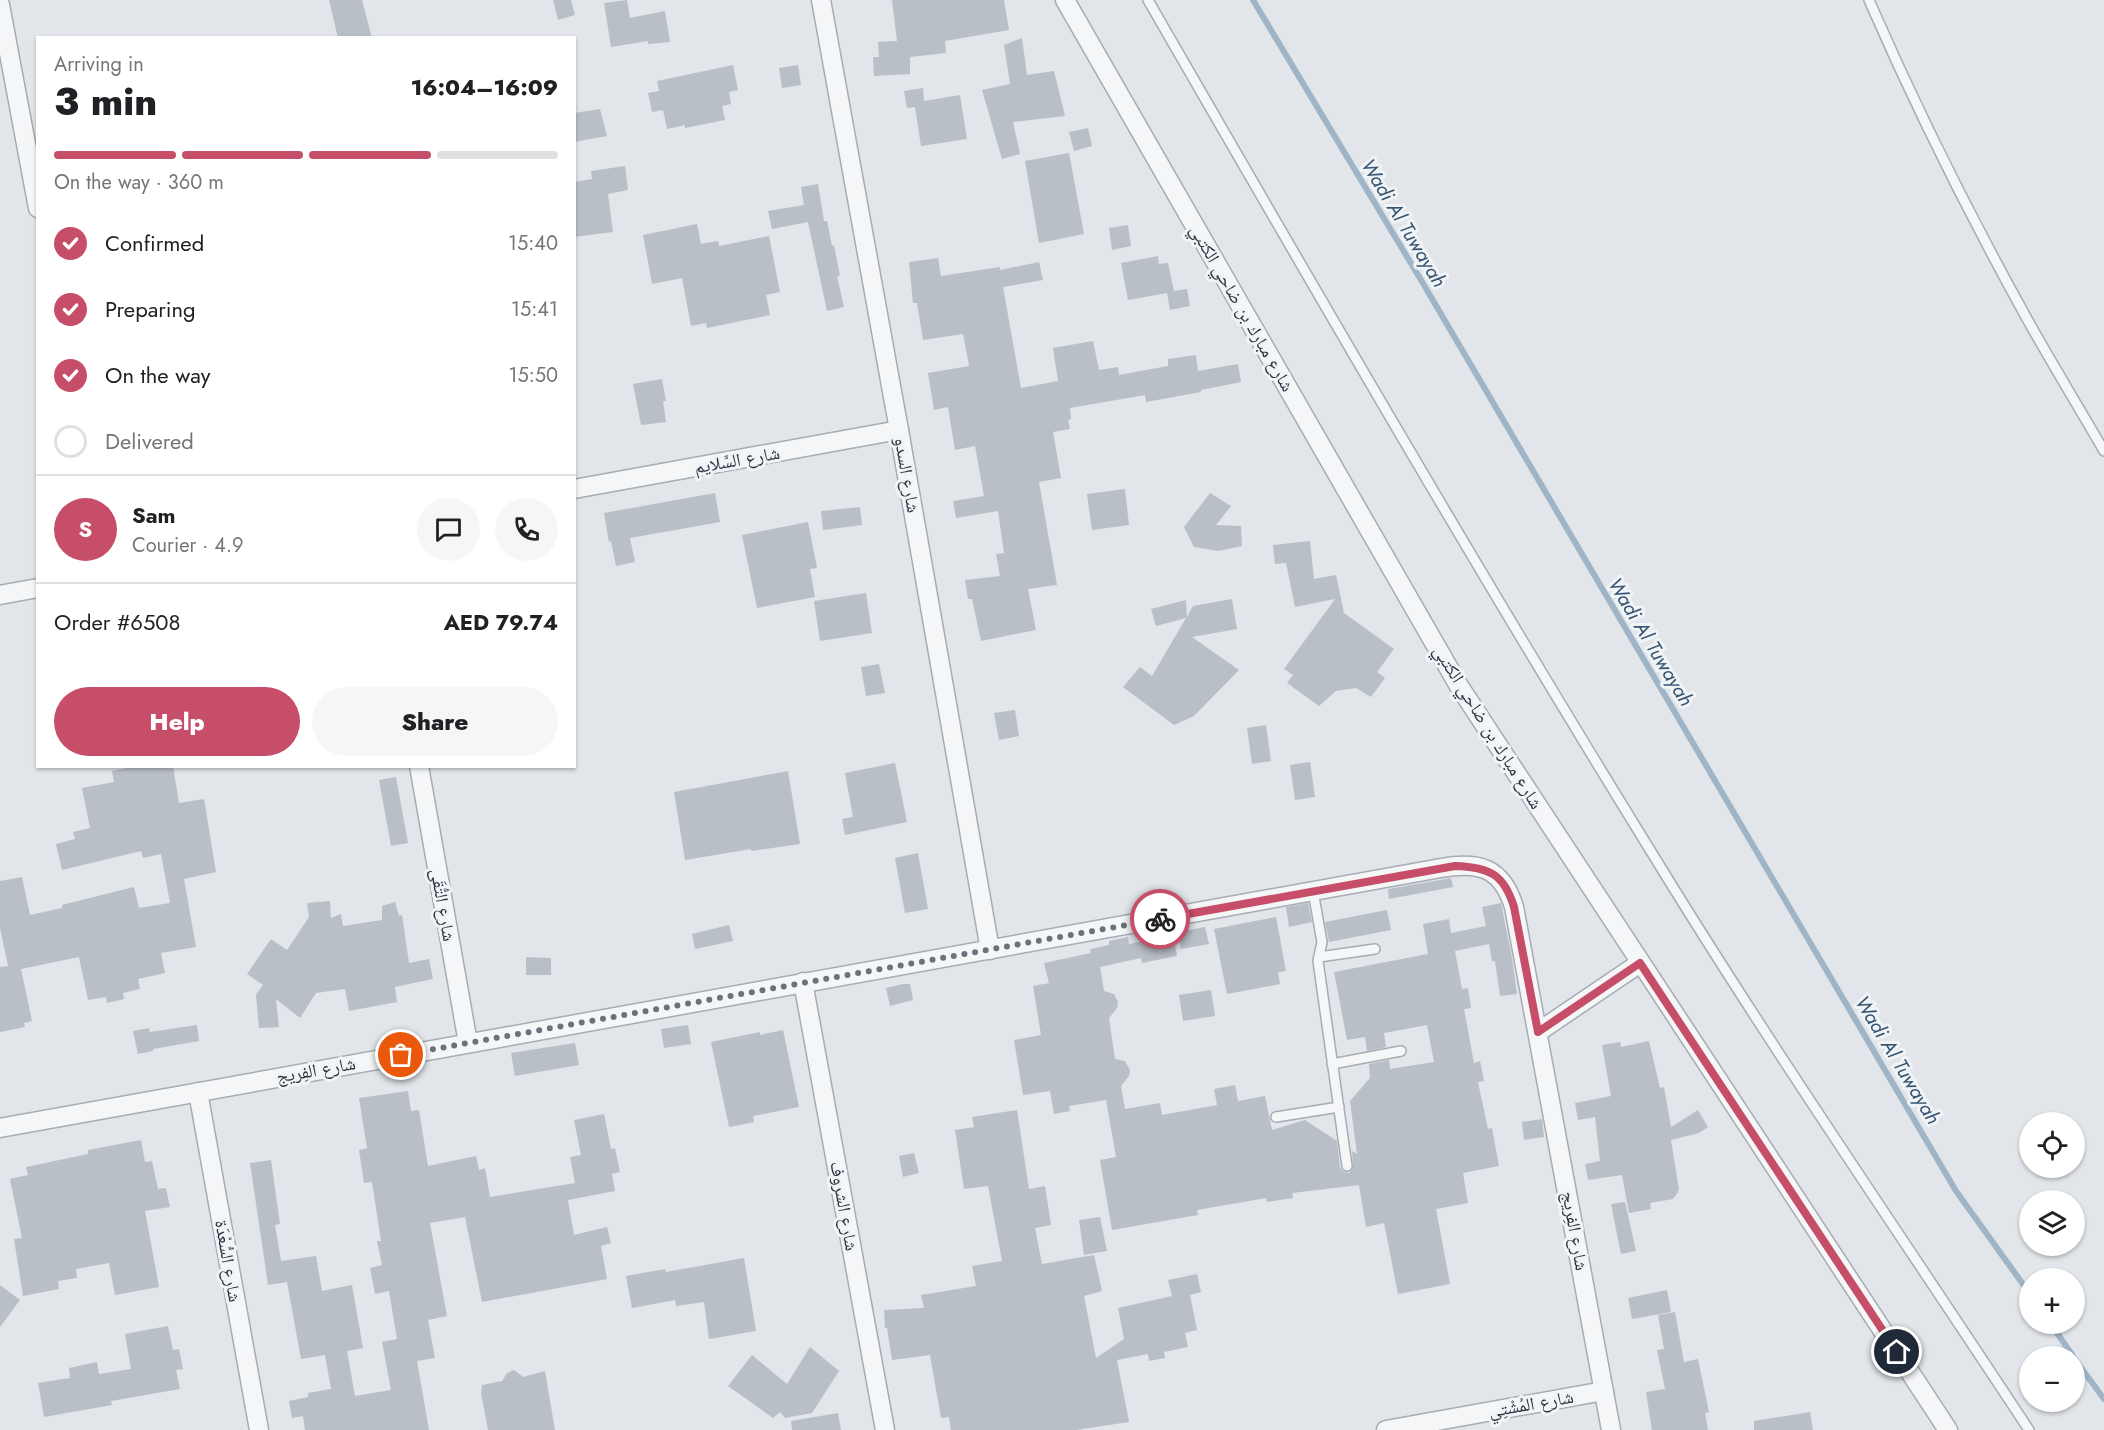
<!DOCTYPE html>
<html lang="en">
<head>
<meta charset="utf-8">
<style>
	:root { --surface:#fff; --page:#f6f6f6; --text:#202124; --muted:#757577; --line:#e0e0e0; --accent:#c74e69 }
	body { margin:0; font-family:Jost,"Noto Naskh Arabic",sans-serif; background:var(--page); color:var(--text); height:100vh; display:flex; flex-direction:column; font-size:22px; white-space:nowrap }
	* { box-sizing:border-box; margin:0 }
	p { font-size:20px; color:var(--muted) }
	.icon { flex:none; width:33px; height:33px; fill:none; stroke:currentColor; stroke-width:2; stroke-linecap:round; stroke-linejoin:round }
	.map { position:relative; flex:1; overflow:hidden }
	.details { position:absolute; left:36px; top:36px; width:540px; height:732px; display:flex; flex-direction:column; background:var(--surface); border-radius:0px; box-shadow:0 2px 4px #0004 }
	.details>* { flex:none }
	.controls { position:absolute; left:2019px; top:1112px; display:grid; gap:12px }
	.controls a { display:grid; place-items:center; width:66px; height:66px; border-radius:50%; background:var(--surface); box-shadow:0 2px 4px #0004; font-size:30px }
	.pin { position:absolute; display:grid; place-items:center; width:51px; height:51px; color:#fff; margin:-26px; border:3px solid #fff; border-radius:50%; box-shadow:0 2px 6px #0007 }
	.courier { position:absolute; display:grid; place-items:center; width:60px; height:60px; margin:-30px; border:4px solid #c74e69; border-radius:50%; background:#fff; color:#222; box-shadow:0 2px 8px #0007 }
	.head em { font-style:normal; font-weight:800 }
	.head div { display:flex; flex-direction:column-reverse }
	.head { display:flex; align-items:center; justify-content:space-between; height:102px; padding:0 18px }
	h1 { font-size:39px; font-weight:800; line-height:45px }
	.bar { display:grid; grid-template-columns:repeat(4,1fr); gap:9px 6px; align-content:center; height:72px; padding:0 18px }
	.bar i { height:8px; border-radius:4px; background:var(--line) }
	.bar .current { background:var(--accent) }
	.bar p { grid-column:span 4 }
	.line { display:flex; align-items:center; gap:15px; padding:0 18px; border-top:2px solid var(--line) }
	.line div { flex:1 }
	.round { display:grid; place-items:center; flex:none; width:63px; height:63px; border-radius:32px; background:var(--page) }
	ol { padding:0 18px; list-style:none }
	li { display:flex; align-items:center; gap:18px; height:66px }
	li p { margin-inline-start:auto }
	li .icon { padding:6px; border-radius:50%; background:var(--accent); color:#fff; stroke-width:4 }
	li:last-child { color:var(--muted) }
	li i { width:33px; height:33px; border:3px solid var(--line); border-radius:50% }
	.button { display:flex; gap:12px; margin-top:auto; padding:12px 18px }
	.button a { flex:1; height:69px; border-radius:36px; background:var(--accent); color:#fff; font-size:24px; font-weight:800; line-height:69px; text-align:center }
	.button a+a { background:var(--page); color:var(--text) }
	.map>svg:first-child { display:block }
</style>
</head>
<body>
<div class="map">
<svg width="2104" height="1430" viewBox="0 0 2104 1430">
	<rect width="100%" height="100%" fill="#e2e5e9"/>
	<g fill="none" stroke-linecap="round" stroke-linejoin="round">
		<g stroke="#9fb5c7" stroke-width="6">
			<path d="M 1253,0 L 1421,280 L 1956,1191 L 2030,1294"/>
			<path d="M 2050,1323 L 2073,1356"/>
			<path d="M 2074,1358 L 2104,1399"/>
		</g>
	</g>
	<g fill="#b9bfc6">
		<path d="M 329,0 L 362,0 L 372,38 L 338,38 Z"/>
		<path d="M 553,0 L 571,0 L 575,15 L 558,20 Z"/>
		<path d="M 627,0 L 630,18 L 665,11 L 670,42 L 648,44 L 648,41 L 611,47 L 604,3 Z"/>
		<path d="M 892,0 L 1004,0 L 1009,30 L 945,41 L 946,53 L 910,57 L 910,74 L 874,76 L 873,57 L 879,57 L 878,42 L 897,41 Z"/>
		<path d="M 1022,38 L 1027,75 L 1054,71 L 1065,116 L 1013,122 L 1020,154 L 1002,159 L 982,90 L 1010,84 L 1004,45 Z"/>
		<path d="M 733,65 L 738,90 L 729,92 L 731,104 L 722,106 L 725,120 L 685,128 L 685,125 L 667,129 L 663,110 L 652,112 L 648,93 L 659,91 L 657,81 Z"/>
		<path d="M 798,65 L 801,85 L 782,88 L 779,68 Z"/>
		<path d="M 923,88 L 924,101 L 960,95 L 967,139 L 921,146 L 915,107 L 907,108 L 904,91 Z"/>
		<path d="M 600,109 L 607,136 L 574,142 L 574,113 Z"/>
		<path d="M 1088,128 L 1092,146 L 1074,151 L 1069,132 Z"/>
		<path d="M 1069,153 L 1084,234 L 1039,243 L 1025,161 Z"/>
		<path d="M 625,166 L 628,190 L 608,194 L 613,232 L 574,237 L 574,182 L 592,179 L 591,171 Z"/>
		<path d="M 818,184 L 824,221 L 827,221 L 832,246 L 834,245 L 840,276 L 837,276 L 844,307 L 827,311 L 808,222 L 772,229 L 768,211 L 804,205 L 801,187 Z"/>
		<path d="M 697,224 L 701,244 L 718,241 L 719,246 L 769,236 L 780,292 L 766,295 L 770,315 L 707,328 L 706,323 L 691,326 L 682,278 L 652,284 L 643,235 Z"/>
		<path d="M 1128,225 L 1131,246 L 1112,250 L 1109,228 Z"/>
		<path d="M 1158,256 L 1159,264 L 1168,263 L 1174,291 L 1187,289 L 1190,306 L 1170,310 L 1167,293 L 1128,300 L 1121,263 Z"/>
		<path d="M 938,258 L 941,276 L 1000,267 L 1000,270 L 1039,262 L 1043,280 L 1003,287 L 1021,388 L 1058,381 L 1053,348 L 1093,341 L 1099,370 L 1118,367 L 1119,375 L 1168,366 L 1168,359 L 1196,355 L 1198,371 L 1238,364 L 1241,382 L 1201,390 L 1201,392 L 1146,402 L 1145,395 L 1070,408 L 1071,419 L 1068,420 L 1070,429 L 1053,432 L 1061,478 L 1039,482 L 1057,585 L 1028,589 L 1036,630 L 981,641 L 972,599 L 968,599 L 965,580 L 1000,576 L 996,554 L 1004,553 L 998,511 L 956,518 L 953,501 L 984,496 L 975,446 L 955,450 L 948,407 L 934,410 L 928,373 L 969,366 L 963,334 L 923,340 L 917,303 L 913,303 L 909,262 Z"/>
		<path d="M 662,379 L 666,401 L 663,401 L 666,422 L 641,425 L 633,384 Z"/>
		<path d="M 1125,489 L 1129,525 L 1092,530 L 1087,494 Z"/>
		<path d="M 715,493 L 720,522 L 630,538 L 635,562 L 616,566 L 611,541 L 609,542 L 604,513 Z"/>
		<path d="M 1210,493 L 1231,506 L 1216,525 L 1241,526 L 1242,546 L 1218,551 L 1194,547 L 1184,527 Z"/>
		<path d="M 860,507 L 862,525 L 823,530 L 821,511 Z"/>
		<path d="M 808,522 L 817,568 L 810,569 L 815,597 L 757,608 L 742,535 Z"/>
		<path d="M 1310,541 L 1314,579 L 1336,575 L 1344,613 L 1394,649 L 1377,672 L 1385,678 L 1371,697 L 1356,688 L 1336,691 L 1319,706 L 1287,683 L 1293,675 L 1284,669 L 1335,599 L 1295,607 L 1286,563 L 1275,564 L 1273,545 Z"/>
		<path d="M 866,593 L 872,633 L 820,641 L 814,601 Z"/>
		<path d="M 1232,599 L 1237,629 L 1192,637 L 1239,670 L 1194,716 L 1174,725 L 1123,687 L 1140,667 L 1152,676 L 1186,618 L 1156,626 L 1151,609 L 1186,600 L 1187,617 L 1193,606 Z"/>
		<path d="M 879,664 L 885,693 L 866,696 L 861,667 Z"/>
		<path d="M 1015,710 L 1019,736 L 999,740 L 994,713 Z"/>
		<path d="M 1266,725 L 1271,761 L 1252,764 L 1247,728 Z"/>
		<path d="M 1310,762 L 1315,797 L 1295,800 L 1290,765 Z"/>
		<path d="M 895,763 L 907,822 L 845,835 L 842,819 L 853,817 L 845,773 Z"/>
		<path d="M 136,766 L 173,766 L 179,803 L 204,799 L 216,872 L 184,879 L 196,947 L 161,953 L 165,973 L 138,979 L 140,989 L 123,993 L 124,999 L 107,1003 L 106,997 L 88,1000 L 79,957 L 21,969 L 32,1021 L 24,1023 L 25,1027 L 0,1032 L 0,967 L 8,966 L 0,928 L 0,881 L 22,877 L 30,915 L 62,908 L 62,905 L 134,887 L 139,908 L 170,903 L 161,854 L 143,858 L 141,851 L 62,870 L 56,844 L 75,839 L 73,832 L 90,828 L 82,788 L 114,782 L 112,771 Z"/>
		<path d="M 788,771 L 800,844 L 751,851 L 751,849 L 685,860 L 674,792 Z"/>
		<path d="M 396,777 L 408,843 L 391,846 L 379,780 Z"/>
		<path d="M 918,853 L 928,909 L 905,913 L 895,858 Z"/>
		<path d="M 1451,878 L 1453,887 L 1389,899 L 1388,889 Z"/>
		<path d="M 330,901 L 331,918 L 341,914 L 343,926 L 382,920 L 382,906 L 395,902 L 399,916 L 402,915 L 409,963 L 429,959 L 433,979 L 395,987 L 397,1002 L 349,1011 L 345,989 L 316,993 L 300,1018 L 276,999 L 279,1027 L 259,1028 L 256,995 L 263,985 L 247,974 L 271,939 L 287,950 L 309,917 L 307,903 Z"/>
		<path d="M 1308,903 L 1312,922 L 1289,927 L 1286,907 Z"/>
		<path d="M 1501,903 L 1512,958 L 1517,994 L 1500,996 L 1495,961 L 1492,961 L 1489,944 L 1455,951 L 1462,989 L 1468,988 L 1471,1008 L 1464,1009 L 1474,1063 L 1480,1061 L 1484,1081 L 1478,1082 L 1488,1129 L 1492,1128 L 1499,1166 L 1463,1173 L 1468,1203 L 1436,1209 L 1450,1284 L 1398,1294 L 1384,1223 L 1366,1227 L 1359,1185 L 1292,1193 L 1293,1198 L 1267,1202 L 1266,1198 L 1197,1210 L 1198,1215 L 1112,1230 L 1100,1160 L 1116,1157 L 1106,1100 L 1069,1106 L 1070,1111 L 1054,1114 L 1050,1091 L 1023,1095 L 1014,1040 L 1041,1035 L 1033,986 L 1049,983 L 1044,963 L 1091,953 L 1090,949 L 1109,945 L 1109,941 L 1128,937 L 1129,944 L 1173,935 L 1177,956 L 1142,963 L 1141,958 L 1100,967 L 1104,991 L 1114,994 L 1118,1002 L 1117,1008 L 1109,1018 L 1115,1059 L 1125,1061 L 1130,1070 L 1129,1076 L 1121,1086 L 1125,1109 L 1160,1103 L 1162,1115 L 1217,1105 L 1214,1089 L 1235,1085 L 1238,1101 L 1265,1096 L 1272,1130 L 1305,1120 L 1337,1141 L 1340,1168 L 1344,1172 L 1349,1173 L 1353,1168 L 1352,1151 L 1357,1154 L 1350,1101 L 1370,1078 L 1369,1064 L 1389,1060 L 1390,1069 L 1434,1062 L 1427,1025 L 1384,1033 L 1386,1047 L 1367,1051 L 1365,1037 L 1347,1040 L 1334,972 L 1428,954 L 1423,924 L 1449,919 L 1451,933 L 1486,926 L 1482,907 Z"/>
		<path d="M 1387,910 L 1391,930 L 1329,942 L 1325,922 Z"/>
		<path d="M 1276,917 L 1286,971 L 1278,972 L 1280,984 L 1227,994 L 1214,929 Z"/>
		<path d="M 729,925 L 733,941 L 695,949 L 692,934 Z"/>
		<path d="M 1205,927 L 1209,944 L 1181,949 L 1178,932 Z"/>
		<path d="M 526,957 L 551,958 L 551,975 L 526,975 Z"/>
		<path d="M 903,984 L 910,984 L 913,1000 L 890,1006 L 886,988 Z"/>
		<path d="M 1211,990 L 1215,1016 L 1183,1021 L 1179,995 Z"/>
		<path d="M 197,1025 L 199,1041 L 153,1049 L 153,1051 L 138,1054 L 133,1031 L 149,1028 L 150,1032 Z"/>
		<path d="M 688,1025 L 691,1044 L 664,1048 L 661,1029 Z"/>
		<path d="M 783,1030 L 799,1107 L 753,1116 L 754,1122 L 729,1127 L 711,1042 L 760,1032 L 760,1035 Z"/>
		<path d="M 1649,1041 L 1660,1088 L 1664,1087 L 1671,1127 L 1698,1110 L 1708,1127 L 1699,1133 L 1671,1140 L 1679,1190 L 1676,1195 L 1673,1199 L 1650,1203 L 1651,1209 L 1629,1213 L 1622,1175 L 1588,1180 L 1585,1164 L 1600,1161 L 1595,1117 L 1578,1120 L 1575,1103 L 1611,1096 L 1602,1045 L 1620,1042 L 1621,1047 Z"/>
		<path d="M 575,1043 L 579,1065 L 515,1076 L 511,1053 Z"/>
		<path d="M 408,1091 L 411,1111 L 419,1110 L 428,1166 L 476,1156 L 479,1170 L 485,1168 L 490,1197 L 575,1183 L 570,1157 L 581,1155 L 574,1120 L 604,1114 L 611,1149 L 615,1148 L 620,1172 L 612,1174 L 615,1191 L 568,1200 L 574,1235 L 607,1227 L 611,1243 L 601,1246 L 607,1279 L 482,1302 L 465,1217 L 430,1223 L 447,1316 L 428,1320 L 435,1358 L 417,1361 L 429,1430 L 305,1430 L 303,1416 L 292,1418 L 289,1401 L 308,1397 L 308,1393 L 331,1389 L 325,1355 L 301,1359 L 287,1282 L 268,1285 L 250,1163 L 271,1160 L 280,1224 L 275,1225 L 281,1261 L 316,1256 L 322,1291 L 352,1285 L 363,1348 L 347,1351 L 355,1396 L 391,1390 L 382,1342 L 397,1339 L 389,1291 L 375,1294 L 370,1268 L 382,1265 L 377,1241 L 381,1241 L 372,1182 L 364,1183 L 359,1150 L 367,1148 L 359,1098 Z"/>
		<path d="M 1017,1110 L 1029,1189 L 1045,1186 L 1051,1225 L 1035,1228 L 1042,1264 L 1094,1255 L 1102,1291 L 1084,1296 L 1096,1358 L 1124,1339 L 1118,1308 L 1172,1296 L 1168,1280 L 1197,1274 L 1201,1292 L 1190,1295 L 1197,1330 L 1185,1333 L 1188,1347 L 1164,1352 L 1165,1358 L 1149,1361 L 1148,1354 L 1117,1360 L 1129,1422 L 1076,1430 L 951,1430 L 949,1417 L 941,1418 L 930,1355 L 892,1360 L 887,1328 L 885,1328 L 884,1310 L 924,1308 L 921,1295 L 976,1286 L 972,1266 L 1002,1261 L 988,1186 L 964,1189 L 955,1130 L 974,1127 L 972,1117 Z"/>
		<path d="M 1542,1119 L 1544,1137 L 1524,1140 L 1522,1122 Z"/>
		<path d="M 141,1140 L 145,1162 L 152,1161 L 158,1189 L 166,1188 L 170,1207 L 145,1211 L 159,1287 L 115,1295 L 109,1263 L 76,1269 L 77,1278 L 58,1281 L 59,1289 L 23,1296 L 14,1239 L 22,1238 L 10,1179 L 28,1175 L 26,1167 L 88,1154 L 88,1150 Z"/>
		<path d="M 914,1153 L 919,1173 L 903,1177 L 899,1156 Z"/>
		<path d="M 1625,1202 L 1636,1251 L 1621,1254 L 1611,1204 Z"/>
		<path d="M 1100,1217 L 1107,1251 L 1084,1255 L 1079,1220 Z"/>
		<path d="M 744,1258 L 756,1331 L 709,1339 L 704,1302 L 676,1306 L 675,1300 L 632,1308 L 626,1276 L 665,1269 L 666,1272 Z"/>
		<path d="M 0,1285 L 20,1300 L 0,1327 Z"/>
		<path d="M 1667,1290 L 1671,1312 L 1632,1319 L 1628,1298 Z"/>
		<path d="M 1675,1312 L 1684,1362 L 1698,1359 L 1709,1412 L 1705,1413 L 1708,1430 L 1652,1430 L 1646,1392 L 1665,1389 L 1657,1350 L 1664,1349 L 1658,1315 Z"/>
		<path d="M 168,1326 L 173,1350 L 179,1349 L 183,1369 L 176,1370 L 180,1389 L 111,1401 L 112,1405 L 44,1417 L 38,1383 L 70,1378 L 69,1368 L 97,1362 L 99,1374 L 131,1369 L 125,1334 Z"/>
		<path d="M 810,1347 L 839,1371 L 812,1413 L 785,1418 L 780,1412 L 773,1418 L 728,1386 L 752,1355 L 787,1384 Z"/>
		<path d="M 514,1370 L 523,1377 L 545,1371 L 555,1430 L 488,1430 L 481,1393 L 482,1385 L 502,1381 L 507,1373 Z"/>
		<path d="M 1810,1412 L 1813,1430 L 1754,1430 L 1754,1421 Z"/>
		<path d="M 838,1413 L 841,1430 L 792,1430 L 791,1421 Z"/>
	</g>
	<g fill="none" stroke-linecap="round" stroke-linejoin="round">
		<g stroke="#a7acb3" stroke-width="12">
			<g id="lane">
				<path d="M 1148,0 C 1314,288 1480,575 1655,858 C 1774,1052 1904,1240 2029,1430"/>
				<path d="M 1869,0 C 1916,108 1969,214 2026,317 C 2051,362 2078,406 2104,451"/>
				<path d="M 1313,891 L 1322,942 L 1318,961 L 1347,1166"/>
				<path d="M 1319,957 L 1375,949"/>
				<path d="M 1332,1064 L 1401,1051"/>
				<path d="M 1276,1117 L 1339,1107"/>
			</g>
		</g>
		<g stroke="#a7acb3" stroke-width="21">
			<g id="street">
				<path d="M 821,0 L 899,430 L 990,950"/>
				<path d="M 1065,0 L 1459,686 L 1948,1430"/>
				<path d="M 0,5 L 38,208"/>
				<path d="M 574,489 L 899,430"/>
				<path d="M 0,595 L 38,588"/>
				<path d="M 419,766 L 468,1043"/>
				<path d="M 803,982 L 885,1430"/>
				<path d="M 1538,1032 L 1640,963"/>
				<path d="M 198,1092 L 259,1430"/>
				<path d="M 0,1128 L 1441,868 C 1480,861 1502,868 1514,907 L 1611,1430"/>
				<path d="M 1386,1430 L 1604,1391"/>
			</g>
		</g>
		<use href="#lane" stroke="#f4f6f8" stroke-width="9"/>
		<use href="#street" stroke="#f4f6f8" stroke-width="18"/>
	</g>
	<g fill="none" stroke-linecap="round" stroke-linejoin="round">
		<path stroke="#6b727b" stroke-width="6" stroke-dasharray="0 10.8" d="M 401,1055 L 1160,919"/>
		<path stroke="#c74e69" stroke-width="8" d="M 1160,919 L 1455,866 C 1489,867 1504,874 1514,907 L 1538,1032 L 1640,963 L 1897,1352"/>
	</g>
	<g text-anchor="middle" stroke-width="6" stroke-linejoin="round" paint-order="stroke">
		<g font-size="18" fill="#2b3440" stroke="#f1f4f7">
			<text transform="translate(1242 308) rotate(60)" y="6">شارع مبارك بن ضاحي الكتبي</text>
			<text transform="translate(737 460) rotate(-10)" y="6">شارع السَّلايم</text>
			<text transform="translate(907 475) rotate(80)" y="6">شارع السدو</text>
			<text transform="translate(1488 727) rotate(58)" y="6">شارع مبارك بن ضاحي الكتبي</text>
			<text transform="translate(443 905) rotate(80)" y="6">شارع التُّقَى</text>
			<text transform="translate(316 1070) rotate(-10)" y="6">شارع الفِريج</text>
			<text transform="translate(844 1206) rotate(80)" y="6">شارع الشروف</text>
			<text transform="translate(1575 1231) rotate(80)" y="6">شارع الفِريج</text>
			<text transform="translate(228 1261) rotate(80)" y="6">شارع السُّعْدَة</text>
			<text transform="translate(1531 1404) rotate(-10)" y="6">شارع المُشْتِي</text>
		</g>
		<g font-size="20" font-style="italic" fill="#375572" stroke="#f1f4f7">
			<text transform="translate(1404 223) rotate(59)" y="7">Wadi Al Tuwayah</text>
			<text transform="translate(1651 642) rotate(59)" y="7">Wadi Al Tuwayah</text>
			<text transform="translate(1898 1060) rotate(59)" y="7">Wadi Al Tuwayah</text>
		</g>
	</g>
</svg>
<div class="controls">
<a><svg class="icon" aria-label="locate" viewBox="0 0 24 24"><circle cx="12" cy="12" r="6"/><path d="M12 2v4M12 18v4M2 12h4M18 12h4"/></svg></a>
<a><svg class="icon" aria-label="layers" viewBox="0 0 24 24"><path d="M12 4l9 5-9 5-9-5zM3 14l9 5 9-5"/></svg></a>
<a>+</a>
<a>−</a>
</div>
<div class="pin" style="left:401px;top:1055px;background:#ea580c"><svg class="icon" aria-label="bag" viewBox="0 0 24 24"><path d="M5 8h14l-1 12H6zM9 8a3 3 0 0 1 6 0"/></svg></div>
<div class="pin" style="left:1897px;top:1352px;background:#1f2937"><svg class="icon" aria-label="home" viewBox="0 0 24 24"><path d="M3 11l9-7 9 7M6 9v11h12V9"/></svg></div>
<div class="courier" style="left:1160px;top:919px"><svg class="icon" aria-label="bike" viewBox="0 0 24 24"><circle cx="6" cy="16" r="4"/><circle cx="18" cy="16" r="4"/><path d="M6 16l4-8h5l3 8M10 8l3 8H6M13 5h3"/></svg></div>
<section class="details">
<div class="head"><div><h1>3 min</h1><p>Arriving in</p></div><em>16:04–16:09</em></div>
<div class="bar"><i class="current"></i><i class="current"></i><i class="current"></i><i></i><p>On the way · 360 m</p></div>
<ol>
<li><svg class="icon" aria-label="check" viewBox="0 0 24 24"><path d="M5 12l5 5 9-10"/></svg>Confirmed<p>15:40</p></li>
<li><svg class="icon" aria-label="check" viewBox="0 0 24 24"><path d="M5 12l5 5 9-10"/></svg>Preparing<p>15:41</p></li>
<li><svg class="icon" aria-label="check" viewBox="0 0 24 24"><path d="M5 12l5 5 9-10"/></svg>On the way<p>15:50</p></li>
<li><i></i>Delivered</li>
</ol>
<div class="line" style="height:108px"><b class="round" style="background:var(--accent);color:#fff">S</b><div><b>Sam</b><p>Courier · 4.9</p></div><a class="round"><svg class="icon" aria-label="chat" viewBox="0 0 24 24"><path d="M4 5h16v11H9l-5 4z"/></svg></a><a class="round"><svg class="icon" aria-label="phone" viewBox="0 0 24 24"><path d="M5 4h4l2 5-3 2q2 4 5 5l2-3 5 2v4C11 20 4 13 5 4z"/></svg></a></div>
<div class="line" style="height:78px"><div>Order #6508</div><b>AED 79.74</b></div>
<div class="button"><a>Help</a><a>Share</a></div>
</section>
</div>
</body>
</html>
